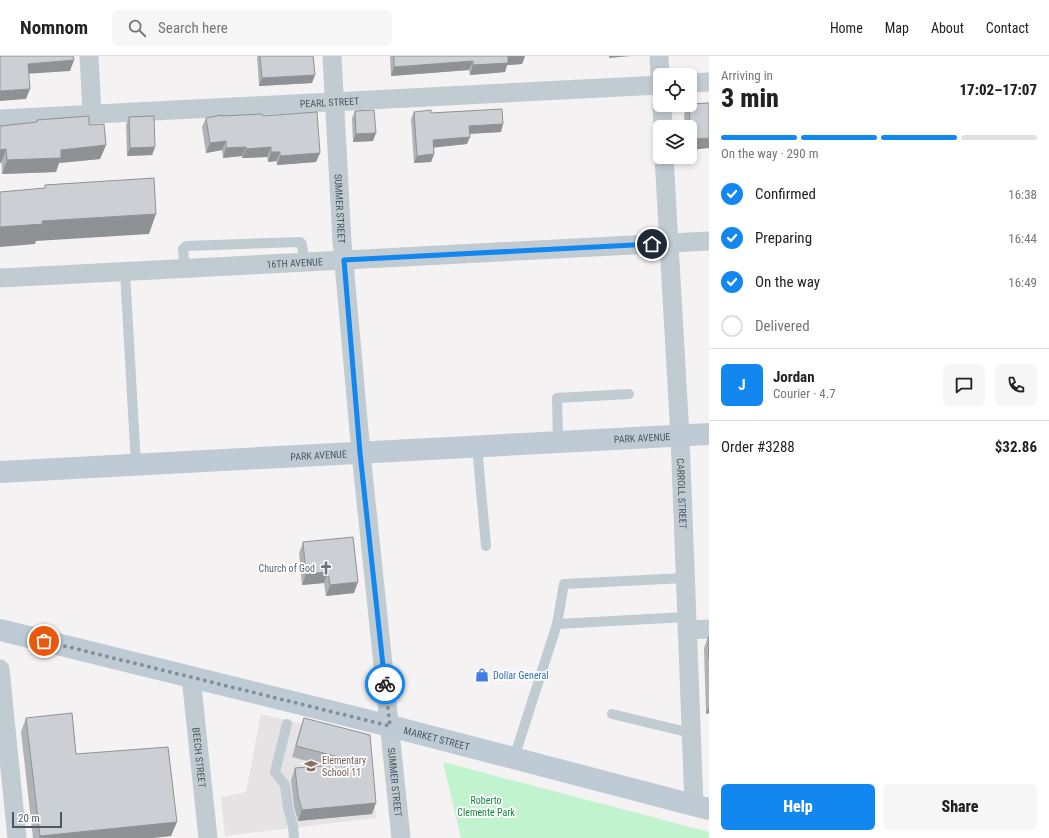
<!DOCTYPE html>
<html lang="en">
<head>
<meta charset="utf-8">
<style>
	:root { --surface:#fff; --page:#f6f6f6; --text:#222; --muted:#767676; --line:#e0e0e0; --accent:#1287f0 }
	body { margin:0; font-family:"Roboto Condensed",sans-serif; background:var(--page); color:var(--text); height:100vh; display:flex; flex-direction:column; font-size:15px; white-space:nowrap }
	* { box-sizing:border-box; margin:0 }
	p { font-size:13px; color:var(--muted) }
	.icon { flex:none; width:22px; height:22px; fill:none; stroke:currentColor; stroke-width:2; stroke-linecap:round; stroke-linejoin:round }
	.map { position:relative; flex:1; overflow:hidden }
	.sheet { display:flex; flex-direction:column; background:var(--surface); width:340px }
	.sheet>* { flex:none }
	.buttons { position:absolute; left:653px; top:12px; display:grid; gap:8px }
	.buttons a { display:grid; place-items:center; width:44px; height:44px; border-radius:6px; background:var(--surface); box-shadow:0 2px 6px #0003; font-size:20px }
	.scale { position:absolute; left:12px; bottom:10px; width:50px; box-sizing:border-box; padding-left:4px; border:2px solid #495861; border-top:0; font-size:11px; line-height:14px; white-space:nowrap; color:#495861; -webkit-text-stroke:3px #fff; paint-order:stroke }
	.pin { position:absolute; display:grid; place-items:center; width:34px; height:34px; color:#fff; margin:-17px; border:2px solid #fff; border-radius:50%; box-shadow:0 1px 4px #0007 }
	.courier { position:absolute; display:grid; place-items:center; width:40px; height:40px; margin:-20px; border:3px solid #1287f0; border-radius:50%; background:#fff; color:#222; box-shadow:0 1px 5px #0007 }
	.summary em { font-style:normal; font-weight:800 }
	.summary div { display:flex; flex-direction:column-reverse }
	.summary { display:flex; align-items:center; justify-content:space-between; height:68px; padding:0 12px }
	h1 { font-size:26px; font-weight:800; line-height:30px }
	.bar { display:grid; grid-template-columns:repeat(4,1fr); gap:6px 4px; align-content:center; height:48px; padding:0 12px }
	.bar i { height:5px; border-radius:3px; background:var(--line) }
	.bar .on { background:var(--accent) }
	.bar p { grid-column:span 4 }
	.line { display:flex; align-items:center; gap:10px; padding:0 12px; border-top:1px solid var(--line) }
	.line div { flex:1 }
	.round { display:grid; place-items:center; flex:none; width:42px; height:42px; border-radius:6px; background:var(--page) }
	ol { padding:0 12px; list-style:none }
	li { display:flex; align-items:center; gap:12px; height:44px }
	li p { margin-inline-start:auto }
	li .icon { padding:4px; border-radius:50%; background:var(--accent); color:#fff; stroke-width:4 }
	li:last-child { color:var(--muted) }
	li i { width:22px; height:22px; border:2px solid var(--line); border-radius:50% }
	.primary-button { display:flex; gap:8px; margin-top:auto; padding:8px 12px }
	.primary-button a { flex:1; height:46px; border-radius:6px; background:var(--accent); color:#fff; font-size:16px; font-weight:800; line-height:46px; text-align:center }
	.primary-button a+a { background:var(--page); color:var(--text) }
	header { display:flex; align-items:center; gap:24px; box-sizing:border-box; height:56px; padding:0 20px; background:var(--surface); border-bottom:1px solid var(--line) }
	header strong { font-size:19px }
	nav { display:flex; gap:22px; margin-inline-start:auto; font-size:14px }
	.search { width:280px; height:36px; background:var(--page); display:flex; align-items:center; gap:10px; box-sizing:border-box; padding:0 14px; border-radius:6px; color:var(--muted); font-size:15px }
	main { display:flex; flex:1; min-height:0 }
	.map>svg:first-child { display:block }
</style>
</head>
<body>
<header>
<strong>Nomnom</strong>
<div class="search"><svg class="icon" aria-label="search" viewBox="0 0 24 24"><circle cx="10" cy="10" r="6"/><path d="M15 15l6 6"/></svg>Search here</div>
<nav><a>Home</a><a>Map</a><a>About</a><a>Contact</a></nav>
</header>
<main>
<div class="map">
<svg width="709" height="782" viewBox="0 0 709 782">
	<rect width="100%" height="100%" fill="#f5f2f3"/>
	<path fill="#e6e3e5" d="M 261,658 L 369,683 L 376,762 L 225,780 L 221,741 L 246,736 Z"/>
	<path fill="#c1f3cf" d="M 443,706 L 709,776 L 709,782 L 461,782 Z"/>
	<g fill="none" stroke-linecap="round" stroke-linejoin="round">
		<g stroke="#c0cbd2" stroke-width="10">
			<path d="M 185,212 L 183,193 L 186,190 L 300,186 L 302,188 L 304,206"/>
			<path d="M 125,216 L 136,409"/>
			<path d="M 558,385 L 557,342 L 629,338"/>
			<path d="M 477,390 L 486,490"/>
			<path d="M 557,568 L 686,561"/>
			<path d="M 612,658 L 691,677"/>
			<path d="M 287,668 L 275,716 L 285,729 L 288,752 L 293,770 L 294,782"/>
			<path d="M 514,702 L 557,568 L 564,528 L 685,522"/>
		</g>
		<g stroke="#c0cbd2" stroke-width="19">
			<path d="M 89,0 L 92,58"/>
			<path id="s1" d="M 332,0 L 342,185 L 361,397 L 401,782"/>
			<path d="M 659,0 L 660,19"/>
			<path d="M 690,27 L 709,26"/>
			<path d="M 662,49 L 663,71"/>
			<path id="s2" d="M 0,63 L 660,29"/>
			<path id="s3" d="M 664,101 L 680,380 L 694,749"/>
			<path id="s4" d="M 0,222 L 709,185"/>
			<path d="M 687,574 L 709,573"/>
			<path d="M 0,613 L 17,782"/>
			<path id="s5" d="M 191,621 L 208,782"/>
		</g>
		<g stroke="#becbd4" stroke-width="22">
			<path id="s6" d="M 0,416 L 709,378"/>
			<path id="s7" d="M 0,574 L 390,670 L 709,753"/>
		</g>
	</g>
	<g fill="#afb3b7">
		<path d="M 257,0 L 313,0 L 312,27 L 259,30 Z"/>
		<path d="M 390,0 L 525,0 L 522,8 L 507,9 L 505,16 L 470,19 L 469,14 L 391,20 Z"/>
		<path d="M 709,47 L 690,94 L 690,71 L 685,71 L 684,59 L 688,49 Z"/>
		<path d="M 355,55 L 373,85 L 353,86 L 352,62 Z"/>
		<path d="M 414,56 L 431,57 L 501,76 L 469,78 L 467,88 L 434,91 L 434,98 L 431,106 L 414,107 L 411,63 Z"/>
		<path d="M 222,60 L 263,60 L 320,97 L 316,106 L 277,109 L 276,105 L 268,106 L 267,101 L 242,102 L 242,100 L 223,102 L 222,94 L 206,97 L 202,71 L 206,62 Z"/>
		<path d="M 129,61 L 155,91 L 152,99 L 127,100 L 126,69 Z"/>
		<path d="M 37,64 L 89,69 L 106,89 L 100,103 L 59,107 L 56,116 L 2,118 L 0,70 L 36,66 Z"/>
		<path d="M 303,486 L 354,537 L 326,540 L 324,527 L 302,529 L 299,497 Z"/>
		<path d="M 708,581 L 709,581 L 709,657 L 706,658 L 704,592 Z"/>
		<path d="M 26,662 L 76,698 L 171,780 L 152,782 L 33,782 L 21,676 Z"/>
		<path d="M 304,662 L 370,679 L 372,758 L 298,765 L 294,751 L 291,724 L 295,712 L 326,710 L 292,701 L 300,673 Z"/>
	</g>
	<g fill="#8f9295">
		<path d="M 508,0 L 525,0 L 522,8 L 507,9 L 505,16 L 470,19 L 473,9 Z"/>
		<path d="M 609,0 L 631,0 L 609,2 Z"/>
		<path d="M 74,4 L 70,15 L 24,18 L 28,8 Z"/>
		<path d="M 473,5 L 469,14 L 391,20 L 394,11 Z"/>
		<path d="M 315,19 L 312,27 L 259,30 L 262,22 Z"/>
		<path d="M 30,33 L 26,43 L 0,45 L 0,35 Z"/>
		<path d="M 503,68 L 501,76 L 466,78 L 469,70 Z"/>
		<path d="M 376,77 L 373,85 L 353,86 L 356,78 Z"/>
		<path d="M 470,81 L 467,88 L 430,92 L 433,84 Z"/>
		<path d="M 709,82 L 709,92 L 690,94 L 690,85 L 691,83 Z"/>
		<path d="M 226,85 L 222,94 L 206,97 L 210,87 Z"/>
		<path d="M 106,89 L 100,103 L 59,107 L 56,116 L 2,118 L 7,104 L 61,94 Z"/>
		<path d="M 155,91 L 152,99 L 127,100 L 130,92 Z"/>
		<path d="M 246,91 L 242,100 L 223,102 L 226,92 Z"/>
		<path d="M 271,91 L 267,101 L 242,102 L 246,93 Z"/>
		<path d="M 6,93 L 1,107 L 0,107 L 0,94 Z"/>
		<path d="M 271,96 L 280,96 L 276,105 L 268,106 Z"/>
		<path d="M 320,97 L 316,106 L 277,109 L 280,100 Z"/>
		<path d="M 434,98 L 431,106 L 414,107 L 417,100 Z"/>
		<path d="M 156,158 L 149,178 L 36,185 L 35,188 L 0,191 L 0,171 L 42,165 Z"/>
		<path d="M 328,516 L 324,527 L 302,529 L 306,518 Z"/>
		<path d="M 358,526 L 354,537 L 326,540 L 330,529 Z"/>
		<path d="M 709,650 L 709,657 L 706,658 Z"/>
		<path d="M 376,747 L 372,758 L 298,765 L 302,754 Z"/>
		<path d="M 177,766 L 171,780 L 152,782 L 39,782 L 40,780 Z"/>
	</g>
	<g fill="#ccd0d5" stroke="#8f9295">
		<path d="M 0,0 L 73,0 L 74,4 L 28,8 L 30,33 L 0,35 Z"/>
		<path d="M 260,0 L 313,0 L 315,19 L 262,22 Z"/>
		<path d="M 394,0 L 512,0 L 508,0 L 508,7 L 473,9 L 473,5 L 394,11 Z"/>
		<path d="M 709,47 L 709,82 L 691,83 L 689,49 L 690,49 L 690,48 Z"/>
		<path d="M 502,53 L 503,68 L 469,70 L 470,81 L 433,84 L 434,98 L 417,100 L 414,56 L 431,54 L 431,57 Z"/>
		<path d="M 374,54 L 376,77 L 356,78 L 355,55 Z"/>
		<path d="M 317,56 L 320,97 L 280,100 L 280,96 L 271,96 L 271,91 L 246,93 L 246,91 L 226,92 L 226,85 L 210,87 L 206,62 L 222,59 L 222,60 L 262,58 L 263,60 Z"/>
		<path d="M 89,60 L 89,69 L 104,68 L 106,89 L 61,94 L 61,102 L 7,104 L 6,93 L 0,94 L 0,70 L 37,66 L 37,64 Z"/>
		<path d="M 154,60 L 155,91 L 130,92 L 129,61 Z"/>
		<path d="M 154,122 L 156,158 L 42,165 L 43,168 L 0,171 L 0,136 L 45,132 L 45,129 Z"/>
		<path d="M 353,481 L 358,526 L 330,529 L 328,516 L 306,518 L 303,486 Z"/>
		<path d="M 708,581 L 709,581 L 709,604 Z"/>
		<path d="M 72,657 L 76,698 L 168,691 L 177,766 L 40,780 L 26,662 Z"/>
		<path d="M 304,662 L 370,679 L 376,747 L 302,754 L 298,740 L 295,712 L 362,707 L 296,690 Z"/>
	</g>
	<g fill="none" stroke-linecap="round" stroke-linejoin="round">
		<path stroke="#858e94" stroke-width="4" stroke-dasharray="0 7.2" d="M 44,585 L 390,670 L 385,628"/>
		<path stroke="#1287f0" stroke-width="5" d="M 385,628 L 360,397 L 344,204 L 652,188"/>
	</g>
	<defs>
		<g id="church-bare" transform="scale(1.08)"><path d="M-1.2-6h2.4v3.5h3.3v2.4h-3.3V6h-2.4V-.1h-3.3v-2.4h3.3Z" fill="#6b7280" stroke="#fff" stroke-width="2.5" paint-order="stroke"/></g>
		<g id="shop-bare" transform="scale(1.08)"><path d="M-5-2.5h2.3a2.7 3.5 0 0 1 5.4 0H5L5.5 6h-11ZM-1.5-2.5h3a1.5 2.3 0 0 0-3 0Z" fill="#3f7fe0" stroke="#fff" stroke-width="2.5" paint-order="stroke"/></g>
		<g id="school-bare" transform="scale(1.08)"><path d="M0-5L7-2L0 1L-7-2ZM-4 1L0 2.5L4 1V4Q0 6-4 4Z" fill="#8d6e63" stroke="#fff" stroke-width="2.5" paint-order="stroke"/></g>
	</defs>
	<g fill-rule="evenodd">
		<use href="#church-bare" x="326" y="512"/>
		<use href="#shop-bare" x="482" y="619"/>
		<use href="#school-bare" x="311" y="710"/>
	</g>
	<g text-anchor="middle" stroke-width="3.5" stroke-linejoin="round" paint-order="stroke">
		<g font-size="10" fill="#495861" stroke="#fff">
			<text dy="4" stroke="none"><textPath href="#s2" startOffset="330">PEARL STREET</textPath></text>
			<text dy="4" stroke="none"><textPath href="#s1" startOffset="153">SUMMER STREET</textPath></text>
			<text dy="4" stroke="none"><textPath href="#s4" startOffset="295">16TH AVENUE</textPath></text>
			<text dy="4" stroke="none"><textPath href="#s6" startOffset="643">PARK AVENUE</textPath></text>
			<text dy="4" stroke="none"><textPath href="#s6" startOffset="319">PARK AVENUE</textPath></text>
			<text dy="4" stroke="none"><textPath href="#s3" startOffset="337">CARROLL STREET</textPath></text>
			<text dy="4" stroke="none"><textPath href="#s7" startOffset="450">MARKET STREET</textPath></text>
			<text dy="4" stroke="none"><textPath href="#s5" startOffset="81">BEECH STREET</textPath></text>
			<text dy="4" stroke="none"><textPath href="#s1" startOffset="729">SUMMER STREET</textPath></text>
		</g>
		<g font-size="10" fill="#5b616d" stroke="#fff" text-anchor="end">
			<text x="315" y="516">Church of God</text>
		</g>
		<g font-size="10" fill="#366cbe" stroke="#fff" text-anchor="start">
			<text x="493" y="623">Dollar General</text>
		</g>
		<g font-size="10" fill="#785e54" stroke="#fff" text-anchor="start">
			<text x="322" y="708">Elementary<tspan x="322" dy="12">School 11</tspan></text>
		</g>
		<g font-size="10" fill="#138340" stroke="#fff">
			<text x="486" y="748">Roberto<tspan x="486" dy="12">Clemente Park</tspan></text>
		</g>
	</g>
</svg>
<div class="buttons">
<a><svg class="icon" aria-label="locate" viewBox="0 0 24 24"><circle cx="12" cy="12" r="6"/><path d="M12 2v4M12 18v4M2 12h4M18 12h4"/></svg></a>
<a><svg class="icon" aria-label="layers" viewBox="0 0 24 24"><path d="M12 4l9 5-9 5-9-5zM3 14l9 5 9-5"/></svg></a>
</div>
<div class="scale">20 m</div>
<div class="pin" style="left:44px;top:585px;background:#ea580c"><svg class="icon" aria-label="bag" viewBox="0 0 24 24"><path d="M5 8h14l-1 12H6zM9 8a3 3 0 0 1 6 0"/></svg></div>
<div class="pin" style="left:652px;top:188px;background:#1f2937"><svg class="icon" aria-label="home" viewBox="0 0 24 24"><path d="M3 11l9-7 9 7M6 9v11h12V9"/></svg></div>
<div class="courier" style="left:385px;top:628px"><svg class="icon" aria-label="bike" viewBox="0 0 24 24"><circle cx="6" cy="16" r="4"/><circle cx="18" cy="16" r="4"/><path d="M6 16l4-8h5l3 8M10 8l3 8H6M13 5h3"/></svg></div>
</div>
<section class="sheet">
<div class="summary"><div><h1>3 min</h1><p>Arriving in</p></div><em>17:02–17:07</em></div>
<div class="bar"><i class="on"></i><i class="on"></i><i class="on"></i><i></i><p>On the way · 290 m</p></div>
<ol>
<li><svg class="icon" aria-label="check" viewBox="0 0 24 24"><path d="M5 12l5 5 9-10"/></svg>Confirmed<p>16:38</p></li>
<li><svg class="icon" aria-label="check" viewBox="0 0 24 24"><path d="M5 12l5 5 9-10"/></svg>Preparing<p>16:44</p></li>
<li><svg class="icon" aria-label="check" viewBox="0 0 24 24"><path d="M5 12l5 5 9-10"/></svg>On the way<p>16:49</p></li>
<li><i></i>Delivered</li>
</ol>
<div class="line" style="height:72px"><b class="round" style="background:var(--accent);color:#fff">J</b><div><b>Jordan</b><p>Courier · 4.7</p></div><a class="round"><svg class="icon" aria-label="chat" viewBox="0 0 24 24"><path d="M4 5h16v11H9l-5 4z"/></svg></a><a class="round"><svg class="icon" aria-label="phone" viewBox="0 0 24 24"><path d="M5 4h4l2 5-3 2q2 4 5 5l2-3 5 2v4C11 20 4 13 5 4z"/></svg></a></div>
<div class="line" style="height:52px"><div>Order #3288</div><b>$32.86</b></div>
<div class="primary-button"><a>Help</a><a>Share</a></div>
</section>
</main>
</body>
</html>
